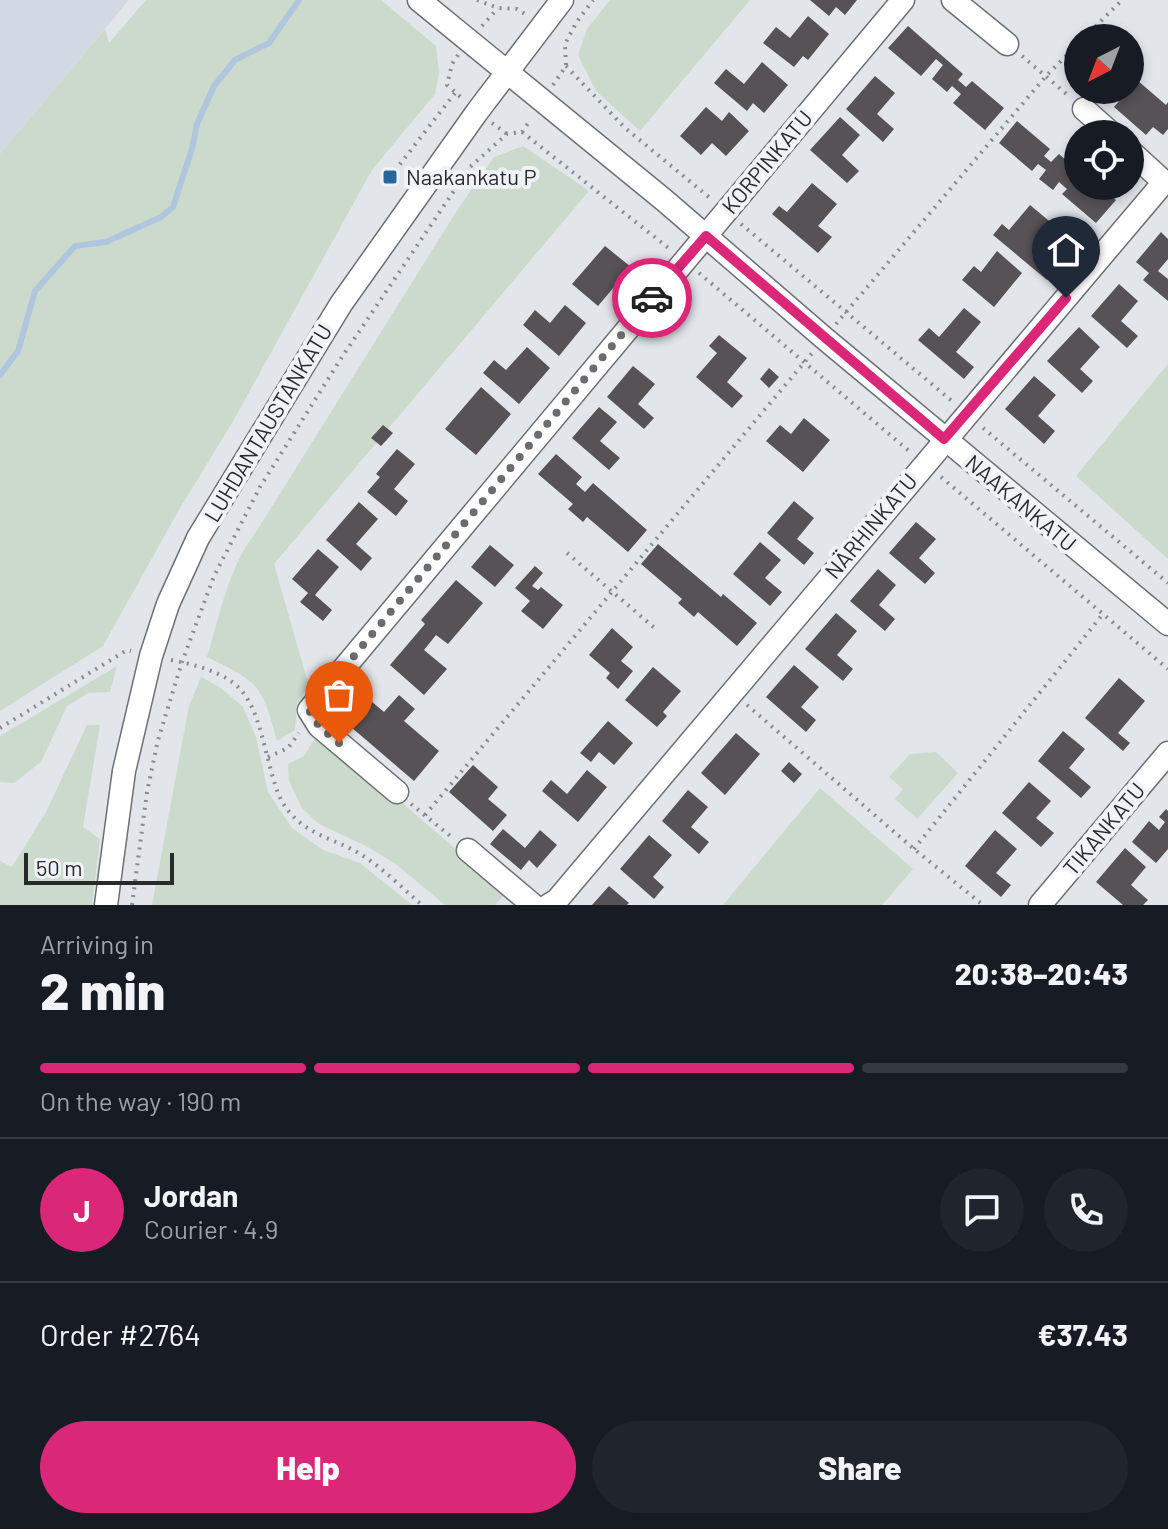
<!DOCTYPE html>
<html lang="en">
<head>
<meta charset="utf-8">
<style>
	:root { --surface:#171b24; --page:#20242c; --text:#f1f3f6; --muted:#9ea1a6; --line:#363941; --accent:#db2777 }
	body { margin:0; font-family:Barlow,sans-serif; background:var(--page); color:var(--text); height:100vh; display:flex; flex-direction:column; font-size:30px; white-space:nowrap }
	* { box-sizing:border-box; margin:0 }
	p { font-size:26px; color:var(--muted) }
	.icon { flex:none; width:44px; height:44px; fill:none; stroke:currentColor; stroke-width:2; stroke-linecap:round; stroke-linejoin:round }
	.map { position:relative; height:905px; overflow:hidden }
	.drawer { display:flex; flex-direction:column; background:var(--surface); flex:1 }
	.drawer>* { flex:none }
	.needle { width:52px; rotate:222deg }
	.buttons { position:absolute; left:1064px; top:24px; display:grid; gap:16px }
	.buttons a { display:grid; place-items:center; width:80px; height:80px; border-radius:50%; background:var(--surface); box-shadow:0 4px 12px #0003; font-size:40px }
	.scale { position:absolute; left:24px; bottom:20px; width:150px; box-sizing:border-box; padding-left:8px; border:4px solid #292a2c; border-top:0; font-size:22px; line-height:28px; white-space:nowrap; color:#292a2c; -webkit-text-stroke:6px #eff3f8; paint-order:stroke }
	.pin { position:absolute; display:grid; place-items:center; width:68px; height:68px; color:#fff; margin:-82px -34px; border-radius:50% 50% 50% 0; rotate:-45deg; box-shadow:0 0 8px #0007 }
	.pin .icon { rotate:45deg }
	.courier { position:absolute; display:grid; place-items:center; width:80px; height:80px; margin:-40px; border:6px solid #db2777; border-radius:50%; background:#fff; color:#222; box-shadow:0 2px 10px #0007 }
	.overview em { font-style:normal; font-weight:800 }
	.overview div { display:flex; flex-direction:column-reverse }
	.overview { display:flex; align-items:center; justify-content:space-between; height:136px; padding:0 40px }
	h1 { font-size:52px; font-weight:800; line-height:60px }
	.bar { display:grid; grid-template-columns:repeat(4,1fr); gap:12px 8px; align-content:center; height:96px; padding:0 40px }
	.bar i { height:10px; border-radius:6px; background:var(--line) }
	.bar .selected { background:var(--accent) }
	.bar p { grid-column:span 4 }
	.line { display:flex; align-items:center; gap:20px; padding:0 40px; border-top:2px solid var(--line) }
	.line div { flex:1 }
	.round { display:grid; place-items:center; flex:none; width:84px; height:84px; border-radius:42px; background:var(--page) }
	.cta { display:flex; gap:16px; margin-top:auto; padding:16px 40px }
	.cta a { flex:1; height:92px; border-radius:48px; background:var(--accent); color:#fff; font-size:32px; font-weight:800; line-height:92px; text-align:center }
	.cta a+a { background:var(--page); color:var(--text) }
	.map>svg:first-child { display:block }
</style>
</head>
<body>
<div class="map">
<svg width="1168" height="905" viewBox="0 0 1168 905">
	<rect width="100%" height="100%" fill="#e2e6eb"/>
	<path fill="#d1d9e5" d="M 0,0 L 129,0 L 0,154 Z"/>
	<g fill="#cbdacb">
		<path d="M 146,0 L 381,0 L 436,46 L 439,73 L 435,94 L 372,170 L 232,423 L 180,508 L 103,646 L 0,711 L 0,154 L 105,29 L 109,43 Z"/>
		<path d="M 610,0 L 750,0 L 640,131 L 596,91 L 578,55 L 587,29 Z"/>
		<path d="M 523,146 L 589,191 L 274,564 L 309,686 L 297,703 L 295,730 L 277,741 C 262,685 259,682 207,657 C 220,615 228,568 256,532 L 456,212 L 494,157 Z"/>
		<path d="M 1168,364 L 1168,559 L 1076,476 Z"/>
		<path d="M 117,666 L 110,692 L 88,693 L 67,706 L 41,762 L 14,783 L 0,782 L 0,736 Z"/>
		<path d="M 201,677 L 221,688 L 243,707 L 256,737 L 268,792 L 292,828 L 323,850 L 360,863 L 412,905 L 152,905 L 189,706 Z"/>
		<path d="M 87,725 L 100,725 L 83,827 L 100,839 L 92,905 L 0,905 L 0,861 L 12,867 L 46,812 Z"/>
		<path d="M 319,732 L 506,892 L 495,905 L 445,905 L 397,865 L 368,847 L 319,824 L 302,808 L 289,781 L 288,764 L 304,756 Z"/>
		<path d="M 936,752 L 958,773 L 917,819 L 895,799 L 903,789 L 889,777 L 910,754 Z"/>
		<path d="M 820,788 L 913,869 L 882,905 L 723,905 Z"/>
	</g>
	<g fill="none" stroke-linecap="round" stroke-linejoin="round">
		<path stroke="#b0c6de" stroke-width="6" d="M 0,375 L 18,351 L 35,291 L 75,246 L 106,242 L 161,217 L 173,207 L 192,149 L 197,124 L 214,86 L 235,60 L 269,43 L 299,0"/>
	</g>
	<g fill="#575256">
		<path d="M 810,0 L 857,0 L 845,15 L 836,7 L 829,16 Z"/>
		<path d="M 808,16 L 829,34 L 808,60 L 803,56 L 794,67 L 763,43 L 776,27 L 790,38 Z"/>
		<path d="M 908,26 L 963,74 L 958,80 L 966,87 L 972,81 L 1004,108 L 985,130 L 953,103 L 961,94 L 952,86 L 947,92 L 932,79 L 943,65 L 936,59 L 921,76 L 888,48 Z"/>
		<path d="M 762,62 L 788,85 L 764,113 L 753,103 L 747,111 L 714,83 L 726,69 L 744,84 Z"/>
		<path d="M 875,76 L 895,93 L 877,114 L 894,129 L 883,142 L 846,109 Z"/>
		<path d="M 1137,80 L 1166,105 L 1168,102 L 1168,129 L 1163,135 L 1153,127 L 1146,135 L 1114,107 Z"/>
		<path d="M 706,107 L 722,121 L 729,112 L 749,131 L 726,156 L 712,143 L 701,155 L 680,136 Z"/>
		<path d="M 840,117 L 860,135 L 842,155 L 859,171 L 847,183 L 810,150 Z"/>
		<path d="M 1017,121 L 1050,149 L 1044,156 L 1051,162 L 1059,154 L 1074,167 L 1070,171 L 1078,177 L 1078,186 L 1099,186 L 1116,200 L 1096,223 L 1062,194 L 1067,189 L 1059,182 L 1053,190 L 1039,179 L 1046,170 L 1038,164 L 1032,171 L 999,143 Z"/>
		<path d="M 812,183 L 837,204 L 818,226 L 832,237 L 818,253 L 772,214 L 779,206 L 787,212 Z"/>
		<path d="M 1030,205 L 1054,225 L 1040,242 L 1063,261 L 1047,280 L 993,235 L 1002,224 L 1009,230 Z"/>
		<path d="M 1161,232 L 1168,239 L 1168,259 L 1158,271 L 1168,279 L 1168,301 L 1143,280 L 1149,273 L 1136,262 Z"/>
		<path d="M 605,246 L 631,267 L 598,306 L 572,284 Z"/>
		<path d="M 997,251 L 1022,273 L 994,307 L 962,280 L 974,266 L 981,272 Z"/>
		<path d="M 1119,284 L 1138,301 L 1121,321 L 1138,336 L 1127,348 L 1091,316 Z"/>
		<path d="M 565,305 L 586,323 L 559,356 L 523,325 L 535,310 L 550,323 Z"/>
		<path d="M 964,308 L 981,322 L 956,352 L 974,367 L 964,379 L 918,340 L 929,328 L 939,337 Z"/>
		<path d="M 1079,327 L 1100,347 L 1080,369 L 1093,381 L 1082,393 L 1047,361 Z"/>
		<path d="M 719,335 L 747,358 L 727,382 L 743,396 L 732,408 L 696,377 L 717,353 L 709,346 Z"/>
		<path d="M 527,347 L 550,368 L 519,404 L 483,373 L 494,360 L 506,370 Z"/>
		<path d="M 633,366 L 655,384 L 638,404 L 654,418 L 644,429 L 607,397 Z"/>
		<path d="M 769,368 L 779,377 L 769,388 L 760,379 Z"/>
		<path d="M 1034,376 L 1056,395 L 1038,416 L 1055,431 L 1044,444 L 1005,409 Z"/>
		<path d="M 481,387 L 511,414 L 476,455 L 445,429 Z"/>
		<path d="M 599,407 L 617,422 L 600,441 L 620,458 L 609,470 L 572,438 Z"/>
		<path d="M 804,418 L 830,440 L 803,472 L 766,441 L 780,425 L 791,434 Z"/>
		<path d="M 383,425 L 393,433 L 381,446 L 371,438 Z"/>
		<path d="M 397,449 L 415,464 L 394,489 L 408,501 L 396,516 L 367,492 L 380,477 L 376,474 Z"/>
		<path d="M 556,454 L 582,477 L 576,484 L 585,492 L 593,483 L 647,530 L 628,552 L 587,517 L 583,522 L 568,509 L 573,504 L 538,474 Z"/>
		<path d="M 794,501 L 814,518 L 797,539 L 814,553 L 804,565 L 767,533 Z"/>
		<path d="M 359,502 L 378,519 L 356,544 L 372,558 L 361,571 L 326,540 Z"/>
		<path d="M 916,522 L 936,539 L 919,558 L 935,573 L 925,584 L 889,553 Z"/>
		<path d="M 760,542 L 781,560 L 765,578 L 782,592 L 770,606 L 733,574 Z"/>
		<path d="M 658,544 L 721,597 L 723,594 L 757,623 L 737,646 L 698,612 L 694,617 L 678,603 L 682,599 L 641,564 Z"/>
		<path d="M 490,545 L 514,565 L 495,587 L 471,567 Z"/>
		<path d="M 318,549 L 339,567 L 315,595 L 332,610 L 323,621 L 300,602 L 308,593 L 292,579 Z"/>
		<path d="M 535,566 L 543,573 L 532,586 L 538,590 L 541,587 L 563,605 L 543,629 L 521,611 L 530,601 L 515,588 Z"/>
		<path d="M 878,569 L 896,585 L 879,605 L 895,619 L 885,631 L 850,601 Z"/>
		<path d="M 456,580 L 483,603 L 448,644 L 436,635 L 424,650 L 447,669 L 424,695 L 390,665 L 425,624 L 421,620 Z"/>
		<path d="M 836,613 L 857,631 L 837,655 L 853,669 L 843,681 L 805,649 Z"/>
		<path d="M 612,628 L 633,647 L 621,661 L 633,671 L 618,689 L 606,678 L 610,673 L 589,655 Z"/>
		<path d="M 794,665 L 819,687 L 801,707 L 816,720 L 806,732 L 766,697 Z"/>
		<path d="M 653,667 L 681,691 L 663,712 L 667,716 L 657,727 L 625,700 Z"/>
		<path d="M 1119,678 L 1145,701 L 1118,733 L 1130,743 L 1123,751 L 1085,718 Z"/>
		<path d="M 399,695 L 415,709 L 404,721 L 439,751 L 414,781 L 344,721 L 365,696 L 384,712 Z"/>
		<path d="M 608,721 L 633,743 L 614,765 L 599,752 L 591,762 L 580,753 Z"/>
		<path d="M 1063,731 L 1085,749 L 1069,768 L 1091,787 L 1081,798 L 1038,761 Z"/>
		<path d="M 736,733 L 760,754 L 725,795 L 701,773 Z"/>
		<path d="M 789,762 L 802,774 L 794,783 L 781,771 Z"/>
		<path d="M 473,765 L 498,787 L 488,799 L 507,815 L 493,831 L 449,792 Z"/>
		<path d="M 587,770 L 607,787 L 578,822 L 542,791 L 551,780 L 567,794 Z"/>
		<path d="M 1029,782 L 1051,801 L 1036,818 L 1054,833 L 1041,847 L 1002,813 Z"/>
		<path d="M 688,790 L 708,807 L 691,827 L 709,842 L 699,854 L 662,821 Z"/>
		<path d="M 1166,809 L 1168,811 L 1168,849 L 1156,863 L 1132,842 L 1149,821 L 1159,830 L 1165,822 L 1159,817 Z"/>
		<path d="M 503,829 L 525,848 L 540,830 L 557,845 L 537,868 L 529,860 L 521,870 L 490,844 Z"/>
		<path d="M 995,830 L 1017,849 L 996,873 L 1011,885 L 1001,897 L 965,866 Z"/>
		<path d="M 649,835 L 672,855 L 653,877 L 664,887 L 654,899 L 620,869 Z"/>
		<path d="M 1125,848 L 1146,867 L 1131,885 L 1148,900 L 1143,905 L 1123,905 L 1096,882 Z"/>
		<path d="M 609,886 L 629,903 L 627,905 L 592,905 Z"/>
	</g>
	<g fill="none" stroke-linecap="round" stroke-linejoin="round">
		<g stroke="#6c6f74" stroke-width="25">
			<g id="minor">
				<path d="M 419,0 L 664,200 L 824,338 L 1168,624"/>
				<path d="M 953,0 L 1007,44"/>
				<path d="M 1084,109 L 1112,134"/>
				<path d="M 397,792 L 319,726 L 309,710 L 903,0"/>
				<path d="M 468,850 L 533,905"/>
				<path d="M 106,905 L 124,771 L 151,656 L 168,604 L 198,538 L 341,304 L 477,112 L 562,0"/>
				<path d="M 549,905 L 557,900 L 1164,182 L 1130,151"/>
				<path d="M 1040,905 L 1168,753"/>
			</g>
		</g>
		<g stroke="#888a8e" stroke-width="4" stroke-dasharray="2 6" stroke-linecap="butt">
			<path d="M 477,0 L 498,8 L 517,9 L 525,14"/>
			<path d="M 482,26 L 498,8"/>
			<path d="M 1084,38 L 1122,0"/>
			<path d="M 458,55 L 452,64 L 447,85 L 464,100"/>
			<path d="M 1022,56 L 1070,97"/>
			<path d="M 566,66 L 624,127 L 710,198"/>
			<path d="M 553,85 L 566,66 L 565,44 L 576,23 L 593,0"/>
			<path d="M 492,123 L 507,134"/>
			<path d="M 522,132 L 671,250"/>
			<path d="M 390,177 L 455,93"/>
			<path d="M 741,224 L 952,401"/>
			<path d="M 699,273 L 909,451"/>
			<path d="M 836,324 L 1046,76 L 1078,44"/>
			<path d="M 983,428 L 1168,583"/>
			<path d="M 941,477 L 1168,669"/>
			<path d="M 567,553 L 657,630"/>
			<path d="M 171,660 C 252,676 252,698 271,771 C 276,788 280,803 292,815 C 309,834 333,839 355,851 C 380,865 401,887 422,905"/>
			<path d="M 747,705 L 914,849 L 983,905"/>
			<path d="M 0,728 L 127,650 L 131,651"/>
			<path d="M 268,757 L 288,748 L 299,733"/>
			<path d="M 411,804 L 454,839"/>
			<path d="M 425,815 L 813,352"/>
			<path d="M 914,849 L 1103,614"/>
			<path d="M 132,905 L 147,792 L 158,740 L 182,662 L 214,576 L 260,487 L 342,357 L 470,167 L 507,134 L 522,132 L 531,119"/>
		</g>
		<use href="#minor" stroke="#fff" stroke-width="22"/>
	</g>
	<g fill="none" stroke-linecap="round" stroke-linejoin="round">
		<path stroke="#6a6c6f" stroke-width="8" stroke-dasharray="0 14.4" d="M 339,743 L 319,726 L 309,710 L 652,298"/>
		<path stroke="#db2777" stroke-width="10" d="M 652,298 L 706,236 L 944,439 L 1066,298"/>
	</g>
	<rect fill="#24689d" stroke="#eff3f8" stroke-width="3" x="382" y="169" width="16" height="16" rx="4"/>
	<g text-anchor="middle" stroke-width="8" stroke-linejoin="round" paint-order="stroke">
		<g font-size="22" fill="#292a2c" stroke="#eff3f8">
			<text transform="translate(767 162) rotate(-50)" y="8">KORPINKATU</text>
			<text transform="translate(268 423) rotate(-59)" y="8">LUHDANTAUSTANKATU</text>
			<text transform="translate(1021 503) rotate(40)" y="8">NAAKANKATU</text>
			<text transform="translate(871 526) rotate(-50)" y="8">NÄRHINKATU</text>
			<text transform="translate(1104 829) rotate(-50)" y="8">TIKANKATU</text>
		</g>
		<g font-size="22" fill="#292a2c" stroke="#eff3f8" text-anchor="start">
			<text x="406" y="185">Naakankatu P</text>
		</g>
	</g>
</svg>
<div class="buttons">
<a><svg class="needle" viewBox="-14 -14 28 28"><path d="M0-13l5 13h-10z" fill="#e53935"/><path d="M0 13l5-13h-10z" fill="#9ea1a6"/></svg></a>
<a><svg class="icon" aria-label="locate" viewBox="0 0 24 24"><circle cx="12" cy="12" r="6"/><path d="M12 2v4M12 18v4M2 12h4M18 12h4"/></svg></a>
</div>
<div class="scale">50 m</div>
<div class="pin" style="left:339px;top:743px;background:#ea580c"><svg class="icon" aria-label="bag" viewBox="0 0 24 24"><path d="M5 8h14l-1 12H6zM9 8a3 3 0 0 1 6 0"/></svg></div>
<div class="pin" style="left:1066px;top:298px;background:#1f2937"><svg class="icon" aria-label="home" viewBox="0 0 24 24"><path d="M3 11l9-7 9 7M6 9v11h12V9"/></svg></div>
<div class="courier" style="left:652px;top:298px"><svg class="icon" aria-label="car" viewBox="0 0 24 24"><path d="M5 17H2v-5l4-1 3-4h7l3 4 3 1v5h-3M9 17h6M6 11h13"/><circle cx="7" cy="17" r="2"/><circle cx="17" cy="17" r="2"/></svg></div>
</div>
<section class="drawer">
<div class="overview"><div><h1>2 min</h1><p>Arriving in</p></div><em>20:38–20:43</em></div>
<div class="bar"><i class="selected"></i><i class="selected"></i><i class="selected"></i><i></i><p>On the way · 190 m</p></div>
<div class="line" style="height:144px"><b class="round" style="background:var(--accent);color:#fff">J</b><div><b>Jordan</b><p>Courier · 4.9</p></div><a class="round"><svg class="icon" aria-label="chat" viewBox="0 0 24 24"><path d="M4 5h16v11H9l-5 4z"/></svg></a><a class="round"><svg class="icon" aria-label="phone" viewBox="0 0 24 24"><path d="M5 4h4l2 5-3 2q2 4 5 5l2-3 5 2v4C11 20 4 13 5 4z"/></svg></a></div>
<div class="line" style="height:104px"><div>Order #2764</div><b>€37.43</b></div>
<div class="cta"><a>Help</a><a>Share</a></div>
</section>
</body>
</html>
